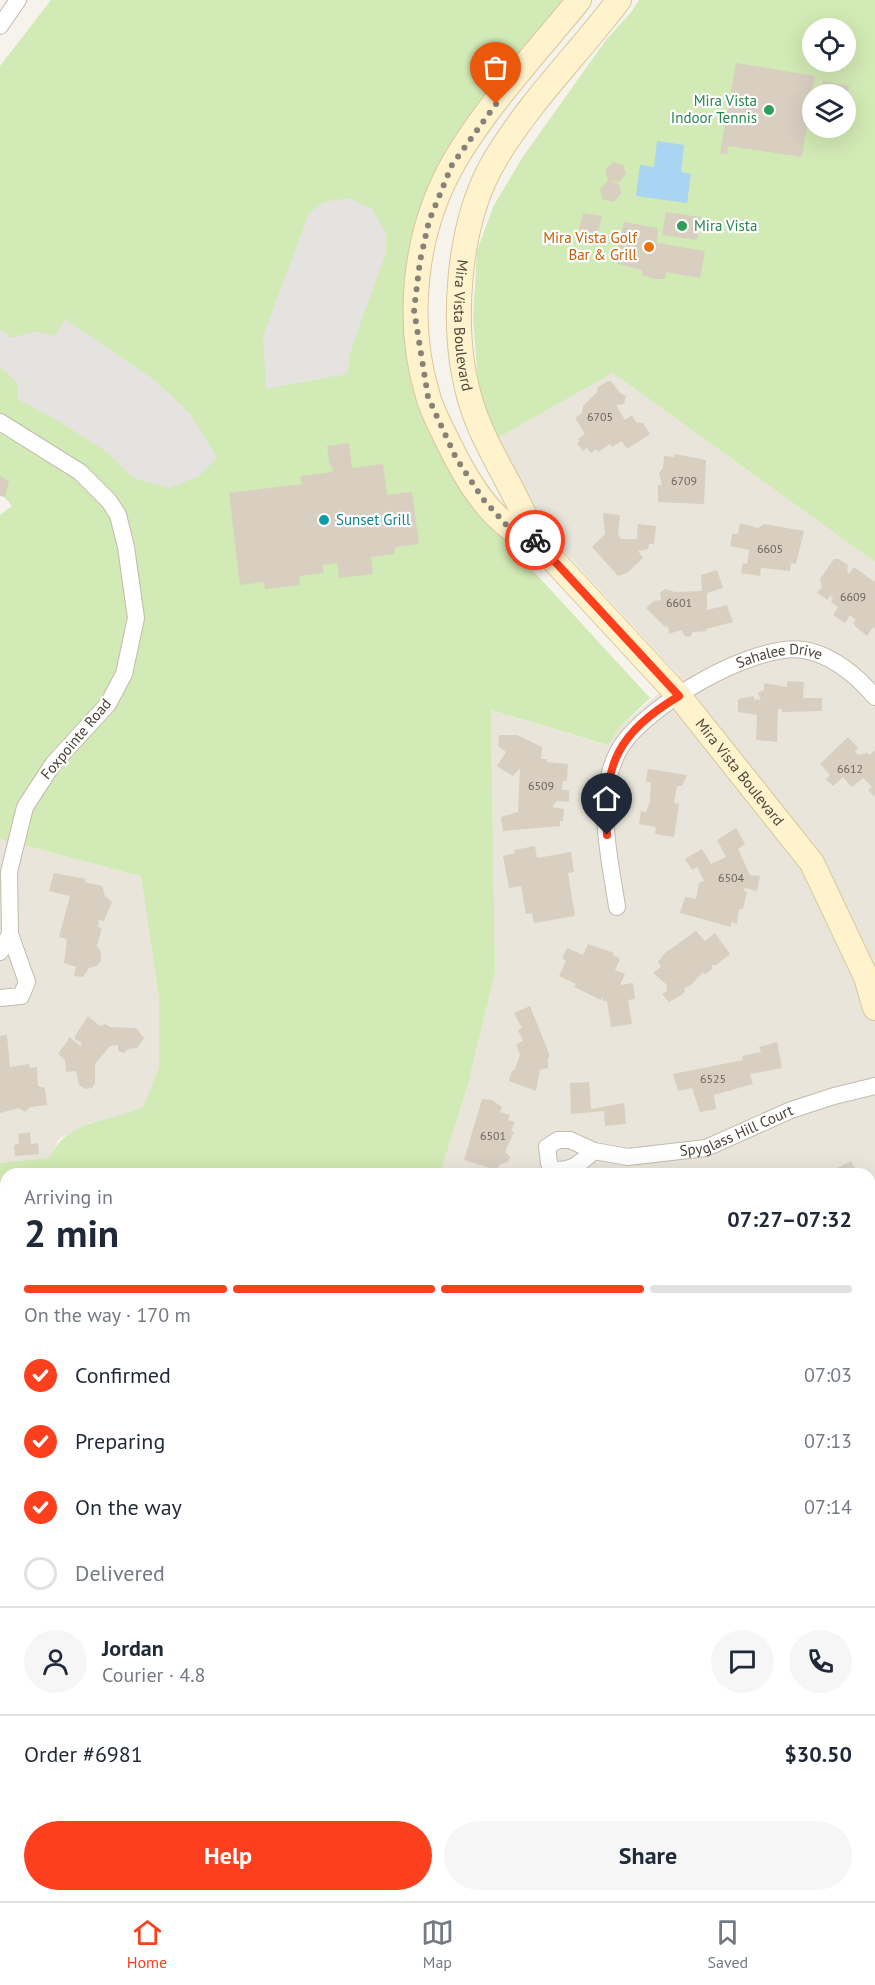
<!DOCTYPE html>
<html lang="en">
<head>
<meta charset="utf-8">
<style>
	:root { --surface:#fff; --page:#f6f6f7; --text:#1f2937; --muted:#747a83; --line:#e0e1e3; --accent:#fc3f1d }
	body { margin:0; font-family:"PT Sans",sans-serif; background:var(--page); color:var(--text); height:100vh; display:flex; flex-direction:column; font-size:22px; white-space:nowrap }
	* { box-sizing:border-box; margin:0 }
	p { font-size:20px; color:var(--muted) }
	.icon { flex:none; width:33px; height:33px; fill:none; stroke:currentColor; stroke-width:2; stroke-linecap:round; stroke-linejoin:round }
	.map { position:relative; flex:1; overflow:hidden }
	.details { position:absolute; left:0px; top:1168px; width:876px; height:734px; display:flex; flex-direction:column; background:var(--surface); border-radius:18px 18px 0 0; box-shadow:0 6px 24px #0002 }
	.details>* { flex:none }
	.fabs { position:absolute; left:802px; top:18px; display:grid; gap:12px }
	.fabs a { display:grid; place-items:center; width:54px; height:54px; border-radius:50%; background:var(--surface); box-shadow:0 6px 24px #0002; font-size:30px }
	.pin { position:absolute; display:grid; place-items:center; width:51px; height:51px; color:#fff; margin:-62px -26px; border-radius:50% 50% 50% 0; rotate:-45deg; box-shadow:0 0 6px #0007 }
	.pin .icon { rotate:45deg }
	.courier { position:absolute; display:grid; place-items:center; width:60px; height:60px; margin:-30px; border:4px solid #fc3f1d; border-radius:50%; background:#fff; color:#222; box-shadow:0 2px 8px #0007 }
	.headline em { font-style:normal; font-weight:700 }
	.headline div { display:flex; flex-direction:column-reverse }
	.headline { display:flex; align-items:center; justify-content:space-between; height:102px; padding:0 24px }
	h1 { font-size:39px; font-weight:700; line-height:45px }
	.bar { display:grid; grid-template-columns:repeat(4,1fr); gap:9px 6px; align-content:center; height:72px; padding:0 24px }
	.bar i { height:8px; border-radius:4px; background:var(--line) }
	.bar .active { background:var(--accent) }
	.bar p { grid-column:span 4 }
	.line { display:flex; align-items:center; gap:15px; padding:0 24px; border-top:2px solid var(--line) }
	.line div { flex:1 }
	.round { display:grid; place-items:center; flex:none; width:63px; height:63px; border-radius:32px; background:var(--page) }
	ol { padding:0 24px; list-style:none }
	li { display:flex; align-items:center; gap:18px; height:66px }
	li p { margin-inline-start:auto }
	li .icon { padding:6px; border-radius:50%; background:var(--accent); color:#fff; stroke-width:4 }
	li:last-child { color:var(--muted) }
	li i { width:33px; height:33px; border:3px solid var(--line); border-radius:50% }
	.primary-button { display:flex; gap:12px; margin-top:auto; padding:12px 24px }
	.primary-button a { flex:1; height:69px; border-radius:36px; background:var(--accent); color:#fff; font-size:24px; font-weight:700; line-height:69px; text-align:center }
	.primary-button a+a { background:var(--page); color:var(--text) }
	.tabs { display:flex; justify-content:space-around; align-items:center; height:84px; border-top:2px solid var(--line); background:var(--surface); font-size:16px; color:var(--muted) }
	.tabs a { display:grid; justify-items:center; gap:3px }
	.tabs .active { color:var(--accent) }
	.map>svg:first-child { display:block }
</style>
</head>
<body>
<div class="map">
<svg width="875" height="1901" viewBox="0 0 875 1901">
	<rect width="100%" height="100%" fill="#f6f3ec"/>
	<g fill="#eae5da">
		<path d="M 613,373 L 875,562 L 875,1819 L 870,1817 L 870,1174 L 440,1174 L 468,1084 L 495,973 L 491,710 L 607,745 L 619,728 L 679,676 L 545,530 L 492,441 Z"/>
		<path d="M 0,839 L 141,876 L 159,999 L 159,1067 L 145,1106 L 125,1116 L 87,1124 L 59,1139 L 49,1158 L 0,1163 Z"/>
		<path d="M 0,1219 L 6,1220 L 6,1632 L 0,1624 Z"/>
		<path d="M 183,1896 L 598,1896 L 603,1901 L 186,1901 Z"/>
	</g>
	<g fill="#d2eab5" fill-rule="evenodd">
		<path d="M 51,0 L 566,0 L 445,151 L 413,275 L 406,327 L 480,513 L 650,698 L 619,728 L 608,745 L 491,710 L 495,973 L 468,1084 L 440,1174 L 6,1174 L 6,1220 L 0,1219 L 0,1163 L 49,1158 C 72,1115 106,1126 144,1106 L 159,1067 L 159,999 L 141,876 L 0,839 L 0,515 L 12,506 L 0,492 L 0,66 Z"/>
		<path d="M 639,0 L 875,0 L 875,562 L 613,373 L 492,441 L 480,407 L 473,319 L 477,251 L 493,207 L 522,158 L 606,40 L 632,11 ZM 813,28 L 846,28 L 846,62 L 813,62 ZM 813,94 L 846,94 L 846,128 L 813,128 Z"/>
		<path d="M 0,1624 L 6,1632 L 6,1896 L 183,1896 L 186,1901 L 0,1901 Z"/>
		<path d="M 870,1817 L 875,1819 L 875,1901 L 603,1901 L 598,1896 L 870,1896 Z"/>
	</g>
	<g fill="#e5e3e0">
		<path d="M 349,198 L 372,209 L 386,233 L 386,253 L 351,350 L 347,374 L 266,389 L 263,336 L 309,213 L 323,202 Z"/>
		<path d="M 65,319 L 156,381 L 191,415 L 217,458 L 199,476 L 170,488 L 133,478 L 107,452 L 57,420 L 17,399 L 17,383 L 0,367 L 0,329 L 11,338 L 36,331 L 55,336 Z"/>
	</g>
	<path fill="#a9d4f2" d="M 657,141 L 684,145 L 681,172 L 691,174 L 687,203 L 636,196 L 640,165 L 654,167 Z"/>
	<g fill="#d8cfc1">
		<path d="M 736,63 L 815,76 L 811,95 L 813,126 L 807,125 L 802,157 L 728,146 L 727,154 L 720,153 Z"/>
		<path d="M 823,81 L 849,86 L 848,94 L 820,94 Z"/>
		<path d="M 613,162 L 623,165 L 626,174 L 619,182 L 608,180 L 605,170 Z"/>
		<path d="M 608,180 L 619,184 L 621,194 L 614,202 L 602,199 L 600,189 Z"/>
		<path d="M 666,212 L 701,217 L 697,240 L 662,235 Z"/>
		<path d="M 583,213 L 602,216 L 598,234 L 579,231 Z"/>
		<path d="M 624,222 L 658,228 L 657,243 L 705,251 L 700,278 L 666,272 L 665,279 L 655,279 L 642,275 L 642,270 L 617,264 L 619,255 L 616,255 Z"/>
		<path d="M 608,381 L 611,381 L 620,393 L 626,396 L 624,404 L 616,405 L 625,420 L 632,415 L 636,422 L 643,423 L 650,434 L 627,449 L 622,441 L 612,447 L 610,444 L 598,452 L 596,449 L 591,453 L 587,448 L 583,451 L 577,443 L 580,441 L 578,439 L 585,434 L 575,418 L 582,413 L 583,406 L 597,392 L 598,387 Z"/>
		<path d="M 349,443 L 352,468 L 383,464 L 387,495 L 412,492 L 419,544 L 395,547 L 395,554 L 371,557 L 373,574 L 339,578 L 337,563 L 322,565 L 324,573 L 299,576 L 300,585 L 265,589 L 264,582 L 240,585 L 229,493 L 302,484 L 300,476 L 333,472 L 332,466 L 330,466 L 327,446 Z"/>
		<path d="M 675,454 L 706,460 L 704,504 L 658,502 L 658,485 L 662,485 L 659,473 L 663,468 L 664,456 L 674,457 Z"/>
		<path d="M 0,476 L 9,481 L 5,497 L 0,496 Z"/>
		<path d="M 603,513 L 620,515 L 618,535 L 621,539 L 637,539 L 638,524 L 656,526 L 654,544 L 649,544 L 648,549 L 638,551 L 643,558 L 627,573 L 618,576 L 592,547 L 605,534 Z"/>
		<path d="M 740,523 L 758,528 L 764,524 L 804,531 L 796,564 L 791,563 L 790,571 L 761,568 L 760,576 L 741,573 L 743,563 L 747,564 L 749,550 L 730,546 L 732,534 L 738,534 Z"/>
		<path d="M 834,559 L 839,559 L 848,565 L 847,572 L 849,574 L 854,567 L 875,582 L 875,629 L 873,627 L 867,636 L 856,627 L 853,623 L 856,620 L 850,615 L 845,623 L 833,615 L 838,607 L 831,602 L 833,598 L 830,596 L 828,600 L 817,593 L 822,587 L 820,579 Z"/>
		<path d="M 717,570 L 723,588 L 707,593 L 707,610 L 727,605 L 733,622 L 706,629 L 707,631 L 693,632 L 690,637 L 685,636 L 681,630 L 669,634 L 668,626 L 665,627 L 646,608 L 654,601 L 661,600 L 660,593 L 665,589 L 675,592 L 702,591 L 701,575 Z"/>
		<path d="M 787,681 L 804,682 L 803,698 L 822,698 L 822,711 L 782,712 L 782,709 L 778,709 L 777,742 L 756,740 L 757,715 L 738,712 L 738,699 L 754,696 L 754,700 L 761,699 L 758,693 L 764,690 L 764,683 L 787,687 Z"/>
		<path d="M 499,735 L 517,735 L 542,747 L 541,759 L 547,759 L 547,762 L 568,764 L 567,781 L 563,781 L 562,790 L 569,790 L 569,802 L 557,801 L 552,807 L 564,809 L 563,821 L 560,821 L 560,826 L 503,831 L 501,817 L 518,812 L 520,768 L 513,776 L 497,766 L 506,752 L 498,746 Z"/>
		<path d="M 848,737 L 858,748 L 855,751 L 858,755 L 867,753 L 870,755 L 875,750 L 875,797 L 868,790 L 872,787 L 863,778 L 852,787 L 843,777 L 833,786 L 826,779 L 830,775 L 820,764 Z"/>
		<path d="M 648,769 L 687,775 L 682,786 L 677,786 L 674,803 L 679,804 L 674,837 L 655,834 L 656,827 L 639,824 L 641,811 L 646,812 L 650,801 L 651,782 L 646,782 Z"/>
		<path d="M 736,828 L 745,844 L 738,849 L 750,875 L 760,876 L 757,891 L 745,888 L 743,890 L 747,892 L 743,909 L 739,909 L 737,924 L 731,922 L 731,927 L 680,913 L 685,897 L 696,899 L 699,883 L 704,881 L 697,867 L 692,870 L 685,859 L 702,849 L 711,864 L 726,857 L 717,840 Z"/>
		<path d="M 535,846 L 537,858 L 571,852 L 574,872 L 568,873 L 575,916 L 534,923 L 532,913 L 526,914 L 521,886 L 509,888 L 503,856 L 515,853 L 514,850 Z"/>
		<path d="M 54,873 L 86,879 L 85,882 L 102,886 L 105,896 L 112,902 L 104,921 L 99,920 L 98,927 L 102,928 L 97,946 L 101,952 L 101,961 L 96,966 L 89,968 L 83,977 L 74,976 L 76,967 L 64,963 L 67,939 L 59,937 L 70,896 L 49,891 Z"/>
		<path d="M 696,931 L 705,941 L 715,933 L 730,954 L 716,965 L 712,965 L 712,969 L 706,974 L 702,973 L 691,985 L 684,988 L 685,992 L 678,997 L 669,1002 L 662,994 L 667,991 L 667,985 L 653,973 L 661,967 L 658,962 L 665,953 Z"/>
		<path d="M 588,944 L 614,953 L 613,955 L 620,959 L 615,970 L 625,974 L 620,985 L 633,983 L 635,999 L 628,1000 L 632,1024 L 611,1027 L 607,1001 L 603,1001 L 602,996 L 601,1000 L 574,987 L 576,984 L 559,976 L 566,961 L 562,958 L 567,948 L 583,955 Z"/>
		<path d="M 530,1006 L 550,1056 L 548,1058 L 548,1068 L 540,1070 L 536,1091 L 509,1081 L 512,1070 L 514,1071 L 520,1055 L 516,1044 L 523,1041 L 518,1030 L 522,1028 L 514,1013 Z"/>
		<path d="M 88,1016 L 100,1026 L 105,1024 L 110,1027 L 136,1028 L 144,1038 L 137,1048 L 128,1049 L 124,1053 L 118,1051 L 118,1045 L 110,1046 L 95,1064 L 95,1083 L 92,1088 L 85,1089 L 79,1085 L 76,1071 L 66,1072 L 65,1060 L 58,1054 L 70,1037 L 80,1046 L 82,1043 L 75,1039 L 75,1036 Z"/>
		<path d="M 7,1035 L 10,1067 L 29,1064 L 30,1068 L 37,1067 L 38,1086 L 45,1088 L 47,1105 L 30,1107 L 25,1112 L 18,1108 L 0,1113 L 0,1036 Z"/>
		<path d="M 777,1042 L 782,1068 L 750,1074 L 753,1084 L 714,1095 L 716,1109 L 700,1112 L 692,1088 L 678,1091 L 673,1074 L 743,1060 L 742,1056 L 761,1052 L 759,1047 Z"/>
		<path d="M 589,1082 L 591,1109 L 624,1103 L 626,1124 L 605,1126 L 604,1111 L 571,1114 L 570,1083 Z"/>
		<path d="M 482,1099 L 492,1100 L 502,1107 L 500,1112 L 510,1115 L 508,1120 L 515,1122 L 511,1131 L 514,1132 L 505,1152 L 510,1157 L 508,1162 L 500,1164 L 496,1170 L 464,1160 Z"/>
		<path d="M 30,1132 L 31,1144 L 38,1143 L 39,1154 L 15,1156 L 14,1145 L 19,1144 L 18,1134 Z"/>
		<path d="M 851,1161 L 858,1174 L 838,1174 L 835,1169 Z"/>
		<path d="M 0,1273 L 6,1275 L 6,1285 L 0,1300 Z"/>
		<path d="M 0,1404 L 6,1407 L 6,1439 L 0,1437 Z"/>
		<path d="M 6,1515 L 6,1565 L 5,1569 L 0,1569 L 0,1516 Z"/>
		<path d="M 201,1896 L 238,1896 L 233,1901 L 206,1901 Z"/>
		<path d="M 379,1896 L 436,1896 L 429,1901 L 383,1901 Z"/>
		<path d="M 528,1896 L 568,1896 L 568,1901 L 530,1901 Z"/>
	</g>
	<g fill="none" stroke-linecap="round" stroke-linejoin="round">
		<g stroke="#c2bbae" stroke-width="18">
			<g id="street">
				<path d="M 0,26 L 18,0"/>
				<path d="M 0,422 L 80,472 L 109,501 L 118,515 L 126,547 L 136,618 L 124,674 L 108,704 L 53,764 L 25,807 L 9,872 L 10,934"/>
				<path id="s1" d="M 617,907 C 610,857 593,797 619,750 C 643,707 754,642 804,650 C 832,655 857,676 875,697"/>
				<path d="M 0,952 L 10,934 L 27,982 L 21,996 L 0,998"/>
				<path d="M 558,1140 L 570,1140 L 594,1151 C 581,1162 571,1173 552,1169 L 549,1163 L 547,1147 Z"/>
				<path id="s2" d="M 594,1151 L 628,1157 L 706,1148 L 791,1110 L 834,1096 L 875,1086"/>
				<path d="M 0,1369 L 6,1371"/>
				<path d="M 870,1408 L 875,1409"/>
				<path d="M 870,1662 L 875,1665"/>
				<path d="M 870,1693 L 875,1687"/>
				<path d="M 326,1896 L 331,1901"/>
			</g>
		</g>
		<g stroke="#d6c79b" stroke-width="26">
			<g id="secondary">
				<path id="s3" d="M 619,0 C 579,53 530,101 496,158 C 456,224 449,334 472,406 C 487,453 518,492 533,538 L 679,696 L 812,863 L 866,977 L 875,1008"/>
				<path d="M 533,538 C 526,535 515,533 509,527 C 481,506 461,469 446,438 C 440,425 432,411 428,396 C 405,321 414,232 454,162 C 487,105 537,52 579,0"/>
				<path d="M 875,1428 L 872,1473 L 875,1513"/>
			</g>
		</g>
		<use href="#street" stroke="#fff" stroke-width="16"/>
		<use href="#secondary" stroke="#fff3cd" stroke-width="24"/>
	</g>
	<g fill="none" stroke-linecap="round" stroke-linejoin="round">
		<path stroke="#878178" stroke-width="6" stroke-dasharray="0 10.8" d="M 496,104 L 452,165 L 429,221 L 420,261 L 414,310 L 428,397 L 456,458 L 483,499 L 509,528 L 535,540"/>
		<path stroke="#fc3f1d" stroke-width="8" d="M 535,540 L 679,696 C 618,733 603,763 607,835"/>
	</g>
	<g fill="#2e9e5b" stroke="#fff" stroke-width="2">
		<circle cx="769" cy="110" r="6"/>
		<circle cx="682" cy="226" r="6"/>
	</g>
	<circle fill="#e8710a" stroke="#fff" stroke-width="2" cx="649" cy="247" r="6"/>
	<circle fill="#0f9aa8" stroke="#fff" stroke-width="2" cx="324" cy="520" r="6"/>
	<g text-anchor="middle" stroke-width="4.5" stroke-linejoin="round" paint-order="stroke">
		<g font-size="12" fill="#6e675b">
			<text x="600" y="421">6705</text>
			<text x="684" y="485">6709</text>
			<text x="770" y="553">6605</text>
			<text x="853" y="601">6609</text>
			<text x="679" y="607">6601</text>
			<text x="850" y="773">6612</text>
			<text x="541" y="790">6509</text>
			<text x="731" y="882">6504</text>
			<text x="713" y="1083">6525</text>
			<text x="493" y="1140">6501</text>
		</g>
		<g font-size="15" fill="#27864d" stroke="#fff" text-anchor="end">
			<text x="757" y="106">Mira Vista<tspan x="757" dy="17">Indoor Tennis</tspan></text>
			<text x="694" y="231" text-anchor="start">Mira Vista</text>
		</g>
		<g font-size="15" fill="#c56008" stroke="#fff" text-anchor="end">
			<text x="637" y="243">Mira Vista Golf<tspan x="637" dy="17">Bar &amp; Grill</tspan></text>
		</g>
		<g font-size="15" fill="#4b4439" stroke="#fff">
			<text dy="5" stroke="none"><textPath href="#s3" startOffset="374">Mira Vista Boulevard</textPath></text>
			<text dy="5" stroke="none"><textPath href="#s1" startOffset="352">Sahalee Drive</textPath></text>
			<text transform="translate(76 739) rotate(-50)" y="5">Foxpointe Road</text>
			<text dy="5" stroke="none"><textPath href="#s3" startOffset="914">Mira Vista Boulevard</textPath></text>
			<text dy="5" stroke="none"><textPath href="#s2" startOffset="147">Spyglass Hill Court</textPath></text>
		</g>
		<g font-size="15" fill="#0d838f" stroke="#fff" text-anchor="start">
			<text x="336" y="525">Sunset Grill</text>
		</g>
	</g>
</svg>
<div class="fabs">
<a><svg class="icon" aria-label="locate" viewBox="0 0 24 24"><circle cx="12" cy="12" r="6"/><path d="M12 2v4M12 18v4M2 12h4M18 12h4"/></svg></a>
<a><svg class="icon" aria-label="layers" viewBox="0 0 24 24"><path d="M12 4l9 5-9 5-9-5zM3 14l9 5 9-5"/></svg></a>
</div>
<div class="pin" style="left:496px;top:104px;background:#ea580c"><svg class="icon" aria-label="bag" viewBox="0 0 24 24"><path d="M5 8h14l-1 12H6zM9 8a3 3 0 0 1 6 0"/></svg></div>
<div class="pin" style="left:607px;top:835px;background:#1f2937"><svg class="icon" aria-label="home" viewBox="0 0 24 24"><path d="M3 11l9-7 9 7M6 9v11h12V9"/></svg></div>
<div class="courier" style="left:535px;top:540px"><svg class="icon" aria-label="bike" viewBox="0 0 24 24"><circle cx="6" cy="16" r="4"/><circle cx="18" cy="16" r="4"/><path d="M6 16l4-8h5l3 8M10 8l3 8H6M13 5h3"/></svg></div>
<section class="details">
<div class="headline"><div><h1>2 min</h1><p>Arriving in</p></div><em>07:27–07:32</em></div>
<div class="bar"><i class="active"></i><i class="active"></i><i class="active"></i><i></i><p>On the way · 170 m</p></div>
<ol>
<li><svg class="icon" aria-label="check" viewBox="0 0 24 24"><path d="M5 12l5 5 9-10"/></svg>Confirmed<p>07:03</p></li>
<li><svg class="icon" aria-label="check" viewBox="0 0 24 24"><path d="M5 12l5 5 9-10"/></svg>Preparing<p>07:13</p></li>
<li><svg class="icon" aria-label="check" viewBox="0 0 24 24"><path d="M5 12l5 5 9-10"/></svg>On the way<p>07:14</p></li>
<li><i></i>Delivered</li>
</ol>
<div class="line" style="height:108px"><a class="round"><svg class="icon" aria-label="person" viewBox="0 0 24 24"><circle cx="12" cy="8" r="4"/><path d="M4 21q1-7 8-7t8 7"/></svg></a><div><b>Jordan</b><p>Courier · 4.8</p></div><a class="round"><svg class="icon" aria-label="chat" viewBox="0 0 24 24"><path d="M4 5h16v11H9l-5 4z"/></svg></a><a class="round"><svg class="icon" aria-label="phone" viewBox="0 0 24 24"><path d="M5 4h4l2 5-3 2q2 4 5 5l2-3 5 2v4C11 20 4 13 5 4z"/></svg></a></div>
<div class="line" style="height:78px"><div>Order #6981</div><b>$30.50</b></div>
<div class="primary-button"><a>Help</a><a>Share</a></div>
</section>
</div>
<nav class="tabs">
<a class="active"><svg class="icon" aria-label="home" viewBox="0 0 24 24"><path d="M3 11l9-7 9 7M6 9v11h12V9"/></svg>Home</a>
<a><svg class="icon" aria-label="map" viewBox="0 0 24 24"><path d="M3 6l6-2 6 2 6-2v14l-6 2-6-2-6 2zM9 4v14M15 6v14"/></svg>Map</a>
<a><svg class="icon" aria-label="saved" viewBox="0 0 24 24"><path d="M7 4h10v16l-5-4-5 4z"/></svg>Saved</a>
</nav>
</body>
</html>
